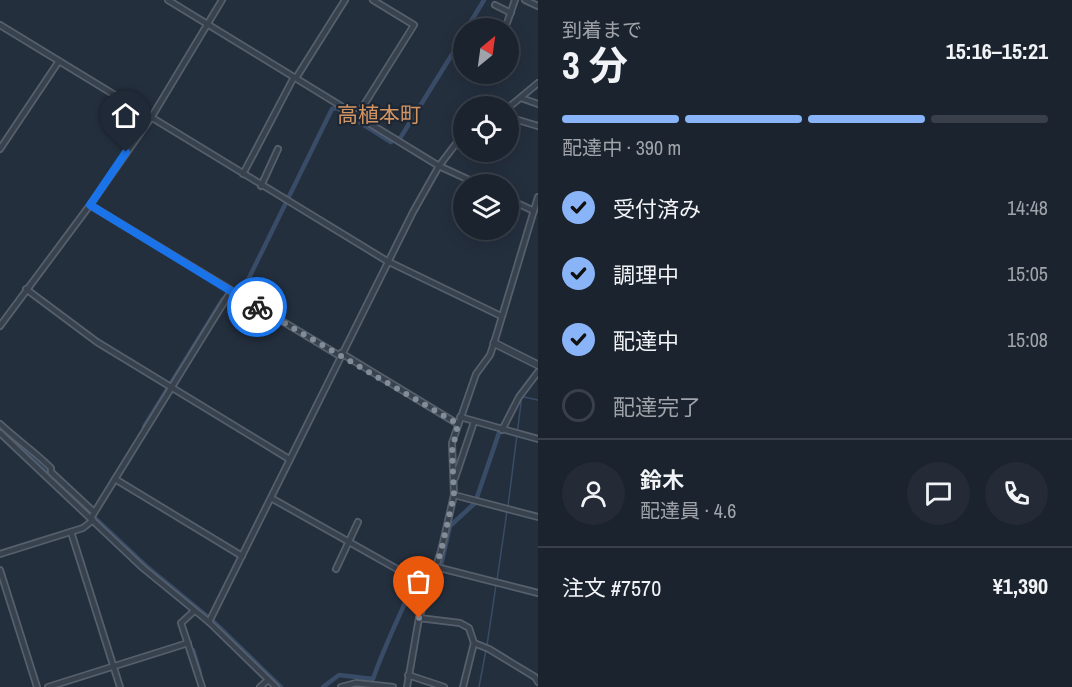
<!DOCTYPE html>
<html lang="ja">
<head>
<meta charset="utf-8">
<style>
	:root { --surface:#1b232e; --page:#242b36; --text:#f1f3f6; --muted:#a0a4aa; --line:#39404a; --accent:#8ab4f8 }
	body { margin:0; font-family:"Archivo Narrow","Noto Sans JP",sans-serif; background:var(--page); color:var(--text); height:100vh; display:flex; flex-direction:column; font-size:22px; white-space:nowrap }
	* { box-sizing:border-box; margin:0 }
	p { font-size:20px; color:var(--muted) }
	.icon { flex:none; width:33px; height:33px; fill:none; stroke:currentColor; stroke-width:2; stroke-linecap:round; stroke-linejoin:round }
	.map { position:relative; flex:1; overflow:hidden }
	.panel { display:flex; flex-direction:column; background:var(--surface); width:534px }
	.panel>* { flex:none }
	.needle { width:39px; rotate:29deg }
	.tools { position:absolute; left:453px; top:18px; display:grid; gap:12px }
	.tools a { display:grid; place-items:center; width:66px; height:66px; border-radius:50%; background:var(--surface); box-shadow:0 3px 15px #0003,0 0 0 2px var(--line); font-size:30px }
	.pin { position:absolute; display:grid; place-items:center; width:51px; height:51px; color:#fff; margin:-62px -26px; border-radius:50% 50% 50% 0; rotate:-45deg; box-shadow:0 0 6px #0007 }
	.pin .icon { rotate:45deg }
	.courier { position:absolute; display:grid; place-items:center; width:60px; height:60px; margin:-30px; border:4px solid #1a73e8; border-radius:50%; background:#fff; color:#222; box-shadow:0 2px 8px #0007 }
	.head em { font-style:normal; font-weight:700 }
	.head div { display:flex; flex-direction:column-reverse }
	.head { display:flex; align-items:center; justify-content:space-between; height:102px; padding:0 24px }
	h1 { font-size:39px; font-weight:700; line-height:45px }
	.bar { display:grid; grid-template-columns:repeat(4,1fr); gap:9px 6px; align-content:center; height:72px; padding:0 24px }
	.bar i { height:8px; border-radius:4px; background:var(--line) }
	.bar .on { background:var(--accent) }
	.bar p { grid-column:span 4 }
	.line { display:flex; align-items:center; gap:15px; padding:0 24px; border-top:2px solid var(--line) }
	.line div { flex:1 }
	.round { display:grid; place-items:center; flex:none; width:63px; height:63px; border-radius:32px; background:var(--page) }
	ol { padding:0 24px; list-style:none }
	li { display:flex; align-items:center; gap:18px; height:66px }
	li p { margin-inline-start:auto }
	li .icon { padding:6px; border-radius:50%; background:var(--accent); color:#111; stroke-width:4 }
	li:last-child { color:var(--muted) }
	li i { width:33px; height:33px; border:3px solid var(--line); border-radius:50% }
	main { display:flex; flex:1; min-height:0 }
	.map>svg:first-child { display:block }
</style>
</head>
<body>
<main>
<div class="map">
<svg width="538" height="687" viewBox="0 0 538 687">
	<rect width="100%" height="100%" fill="#242f3e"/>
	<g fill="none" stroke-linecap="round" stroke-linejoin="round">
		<g stroke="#394c67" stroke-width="1.5">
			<path d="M 524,397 L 538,400"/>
			<path d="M 508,506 L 522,395"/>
			<path d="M 497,580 L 507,511"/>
			<path d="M 487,645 L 496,585"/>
			<path d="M 479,687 L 486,650"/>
		</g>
		<g stroke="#394c67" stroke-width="4.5">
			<path d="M 467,28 L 484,0"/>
			<path d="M 399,140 L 464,35"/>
			<path d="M 246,284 L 332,109 L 337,108 L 391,142"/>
			<path d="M 144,427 L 223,299"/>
			<path d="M 0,429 L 146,566 L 214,622 L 281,687"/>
			<path d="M 193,650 L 200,673"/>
			<path d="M 323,687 L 339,675 L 373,679 C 386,641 405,606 420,567 L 439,574 L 450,526 L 475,503 L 501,427"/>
		</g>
		<g stroke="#565f6c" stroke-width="8">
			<g id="minor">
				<path d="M 168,0 L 439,166 L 478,184"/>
				<path d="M 525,0 L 538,6"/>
				<path d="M 495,5 L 511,13"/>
				<path d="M 507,23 L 515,0"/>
				<path d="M 0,25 L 387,261 L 501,316"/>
				<path d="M 296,78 L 345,0"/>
				<path d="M 521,98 L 538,104"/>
				<path d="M 508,108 L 538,83"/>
				<path d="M 357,116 L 414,25 L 373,0"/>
				<path d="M 508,117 L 538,126"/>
				<path d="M 0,149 L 59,61"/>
				<path d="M 243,174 L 294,77"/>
				<path d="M 261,186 L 278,149"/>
				<path d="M 508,199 L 534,211"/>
				<path d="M 90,205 L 340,356"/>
				<path d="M 26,289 L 97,342 L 289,459"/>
				<path d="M 0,326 L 90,205 L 151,118 L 222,0"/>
				<path d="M 341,353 L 458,424"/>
				<path d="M 460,417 L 538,439"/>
				<path d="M 0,424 C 17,440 34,451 51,468 L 51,472 L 94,512"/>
				<path d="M 502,430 L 519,397 L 538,372"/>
				<path d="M 0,433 L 143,568 L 209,622 L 276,687"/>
				<path d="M 455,478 L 474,422"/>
				<path d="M 115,479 L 242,556"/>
				<path d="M 454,495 L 538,517"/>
				<path d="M 271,498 L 429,587"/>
				<path d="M 91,518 L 231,291"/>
				<path d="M 71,532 L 120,687"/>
				<path d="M 0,554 L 83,528 L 93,520"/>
				<path d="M 436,567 L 538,593"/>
				<path d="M 336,569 L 358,522"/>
				<path d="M 0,570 L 37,687"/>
				<path d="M 193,612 L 181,623 L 202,687"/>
				<path d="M 419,618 L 460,623 L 469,628 L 474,643 L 463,687"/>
				<path d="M 209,622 L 413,212 L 439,166 L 464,133"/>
				<path d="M 474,643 L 489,649 L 535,677 L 538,682"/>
				<path d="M 408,675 L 444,687"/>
				<path d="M 48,687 L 188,643"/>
				<path d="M 260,687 L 268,680"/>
				<path d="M 341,687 L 356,683 L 393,687"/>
				<path d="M 407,687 L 419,618 L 441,551 L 454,495 L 452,443 L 476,374 L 490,355 L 494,343 L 538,197"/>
			</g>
		</g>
		<g stroke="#565f6c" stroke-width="9">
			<path id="tertiary" d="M 494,343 L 538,365"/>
		</g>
		<use href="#minor" stroke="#38414e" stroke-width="4.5"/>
		<use href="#tertiary" stroke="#38414e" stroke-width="6"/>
	</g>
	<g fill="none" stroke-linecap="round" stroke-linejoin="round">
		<path stroke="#828b98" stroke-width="6" stroke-dasharray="0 10.8" d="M 257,307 L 458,424 L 452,451 L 454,495 L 441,551 L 419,618"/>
		<path stroke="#1a73e8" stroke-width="8" d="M 126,152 L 90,205 L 257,307"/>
	</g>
	<g text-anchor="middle" stroke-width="4.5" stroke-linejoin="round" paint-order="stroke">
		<g font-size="21" fill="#d59563" stroke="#1d2633">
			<text x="379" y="122">高植本町</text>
		</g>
	</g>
</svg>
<div class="tools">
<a><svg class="needle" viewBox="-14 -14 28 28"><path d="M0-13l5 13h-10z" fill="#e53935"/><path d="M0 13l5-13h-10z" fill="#a0a4aa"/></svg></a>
<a><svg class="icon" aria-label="locate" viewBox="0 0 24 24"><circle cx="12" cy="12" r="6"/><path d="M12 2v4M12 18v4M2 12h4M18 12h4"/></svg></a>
<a><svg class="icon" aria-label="layers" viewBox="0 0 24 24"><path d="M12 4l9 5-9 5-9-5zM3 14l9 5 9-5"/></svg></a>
</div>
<div class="pin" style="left:419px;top:618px;background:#ea580c"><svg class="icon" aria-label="bag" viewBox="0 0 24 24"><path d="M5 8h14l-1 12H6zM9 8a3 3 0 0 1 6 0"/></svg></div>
<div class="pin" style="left:126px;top:152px;background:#1f2937"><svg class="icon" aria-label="home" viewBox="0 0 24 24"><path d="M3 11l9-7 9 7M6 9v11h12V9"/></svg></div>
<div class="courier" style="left:257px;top:307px"><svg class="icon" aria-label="bike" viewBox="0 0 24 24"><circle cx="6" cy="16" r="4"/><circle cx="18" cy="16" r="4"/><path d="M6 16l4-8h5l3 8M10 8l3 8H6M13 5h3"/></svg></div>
</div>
<section class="panel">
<div class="head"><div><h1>3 分</h1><p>到着まで</p></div><em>15:16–15:21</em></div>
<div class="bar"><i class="on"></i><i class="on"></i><i class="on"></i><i></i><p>配達中 · 390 m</p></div>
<ol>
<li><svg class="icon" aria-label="check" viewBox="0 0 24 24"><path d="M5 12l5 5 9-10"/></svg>受付済み<p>14:48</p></li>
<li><svg class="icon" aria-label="check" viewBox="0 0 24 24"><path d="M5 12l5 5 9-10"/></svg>調理中<p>15:05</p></li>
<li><svg class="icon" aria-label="check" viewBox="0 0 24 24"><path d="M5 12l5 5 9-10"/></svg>配達中<p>15:08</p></li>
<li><i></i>配達完了</li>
</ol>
<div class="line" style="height:108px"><a class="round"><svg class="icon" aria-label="person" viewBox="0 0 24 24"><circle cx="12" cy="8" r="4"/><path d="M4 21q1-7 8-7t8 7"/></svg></a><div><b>鈴木</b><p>配達員 · 4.6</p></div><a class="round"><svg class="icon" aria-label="chat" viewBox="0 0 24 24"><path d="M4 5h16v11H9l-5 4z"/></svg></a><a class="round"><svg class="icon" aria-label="phone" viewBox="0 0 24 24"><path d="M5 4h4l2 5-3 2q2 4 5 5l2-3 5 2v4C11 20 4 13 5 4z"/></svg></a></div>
<div class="line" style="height:78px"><div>注文 #7570</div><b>¥1,390</b></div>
</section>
</main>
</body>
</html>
